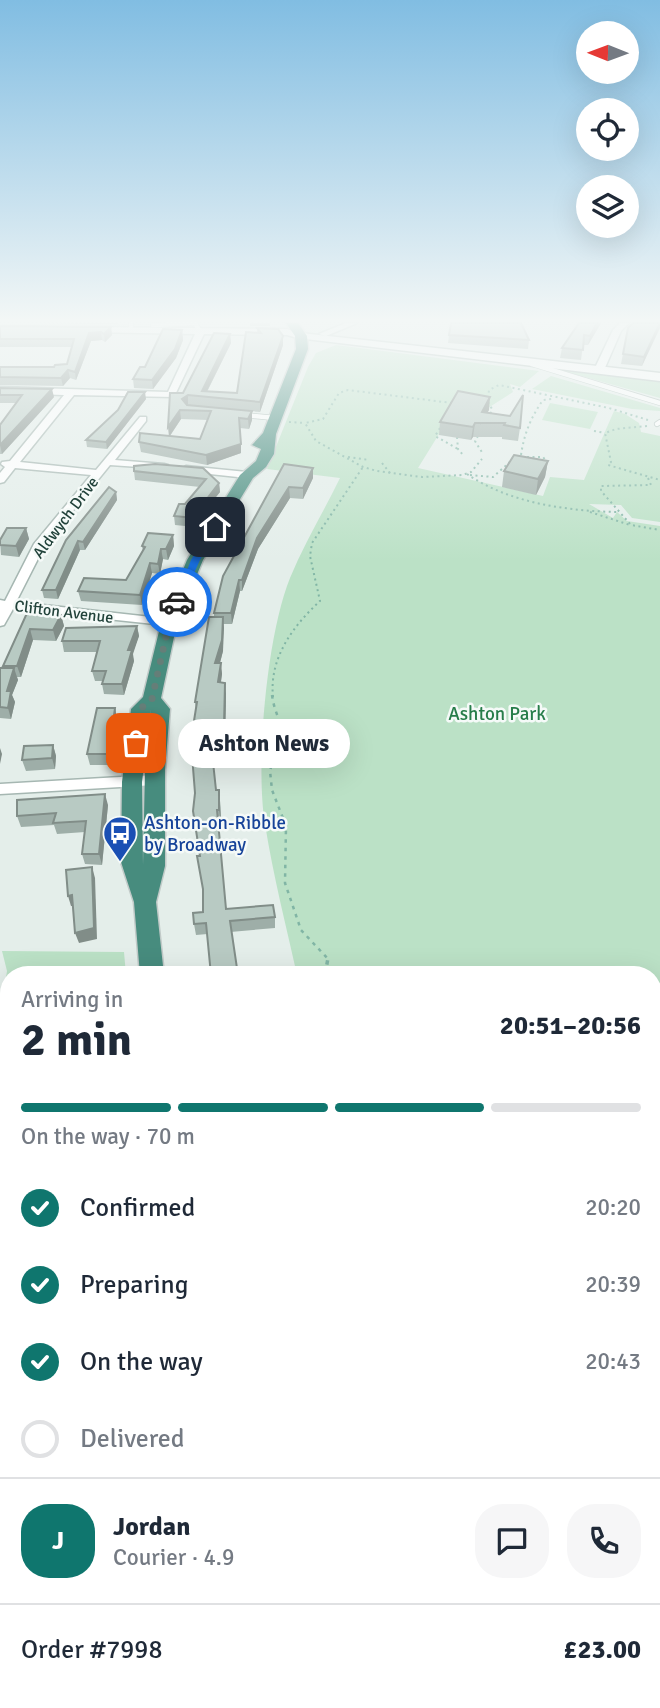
<!DOCTYPE html>
<html lang="en">
<head>
<meta charset="utf-8">
<style>
	:root { --surface:#fff; --page:#f6f6f7; --text:#1f2937; --muted:#747a83; --line:#e0e1e3; --accent:#0f766e }
	body { margin:0; font-family:Signika,sans-serif; background:var(--page); color:var(--text); height:100vh; display:flex; flex-direction:column; font-size:26px; white-space:nowrap }
	* { box-sizing:border-box; margin:0 }
	p { font-size:23px; color:var(--muted) }
	.icon { flex:none; width:38px; height:38px; fill:none; stroke:currentColor; stroke-width:2; stroke-linecap:round; stroke-linejoin:round }
	.map { position:relative; flex:1; overflow:hidden }
	.side { position:absolute; left:0px; top:966px; width:662px; height:742px; display:flex; flex-direction:column; background:var(--surface); border-radius:28px 28px 0 0; box-shadow:0 7px 28px #0002 }
	.side>* { flex:none }
	.needle { width:46px; rotate:271deg }
	.fabs { position:absolute; left:576px; top:21px; display:grid; gap:14px }
	.fabs a { display:grid; place-items:center; width:63px; height:63px; border-radius:50%; background:var(--surface); box-shadow:0 7px 28px #0002; font-size:35px }
	.pin { position:absolute; display:grid; place-items:center; width:60px; height:60px; color:#fff; margin:-30px; border-radius:14px; box-shadow:0 4px 10px #0006 }
	.courier { position:absolute; display:grid; place-items:center; width:70px; height:70px; margin:-35px; border:5px solid #1a73e8; border-radius:50%; background:#fff; color:#222; box-shadow:0 2px 9px #0007 }
	.bubble { position:absolute; height:49px; border-radius:24px; background:var(--surface); box-shadow:0 7px 28px #0002; font-size:23px; font-weight:800; line-height:49px; text-align:center }
	.overview em { font-style:normal; font-weight:800 }
	.overview div { display:flex; flex-direction:column-reverse }
	.overview { display:flex; align-items:center; justify-content:space-between; height:119px; padding:0 21px }
	h1 { font-size:46px; font-weight:800; line-height:52px }
	.bar { display:grid; grid-template-columns:repeat(4,1fr); gap:10px 7px; align-content:center; height:84px; padding:0 21px }
	.bar i { height:9px; border-radius:5px; background:var(--line) }
	.bar .current { background:var(--accent) }
	.bar p { grid-column:span 4 }
	.line { display:flex; align-items:center; gap:18px; padding:0 21px; border-top:2px solid var(--line) }
	.line div { flex:1 }
	.round { display:grid; place-items:center; flex:none; width:74px; height:74px; border-radius:28px; background:var(--page) }
	ol { padding:0 21px; list-style:none }
	li { display:flex; align-items:center; gap:21px; height:77px }
	li p { margin-inline-start:auto }
	li .icon { padding:7px; border-radius:50%; background:var(--accent); color:#fff; stroke-width:4 }
	li:last-child { color:var(--muted) }
	li i { width:38px; height:38px; border:4px solid var(--line); border-radius:50% }
	.map>svg:first-child { display:block }
</style>
</head>
<body>
<div class="map">
<svg width="660" height="1708" viewBox="0 0 660 1708">
	<rect width="100%" height="100%" fill="#e4eeea"/>
	<g fill="#bbe1c6">
		<path d="M 336,345 L 539,371 L 520,387 L 510,384 L 513,392 L 488,408 L 457,405 L 418,468 L 543,496 L 550,477 L 584,480 L 614,411 L 625,414 L 639,423 L 641,432 L 660,436 L 660,522 L 632,518 L 621,505 L 589,504 L 613,518 L 617,512 L 627,521 L 660,526 L 660,1381 L 653,1380 L 653,975 L 297,975 C 286,925 273,875 265,824 C 255,765 267,634 290,578 C 304,544 324,511 340,478 L 267,469 L 308,367 L 316,353 Z"/>
		<path d="M 560,370 L 660,382 L 660,398 Z"/>
		<path d="M 551,376 L 660,408 L 660,411 L 632,409 L 532,389 Z"/>
		<path d="M 550,403 L 598,412 L 590,429 L 542,420 Z"/>
		<path d="M 2,951 L 124,952 L 126,975 L 9,975 L 9,1024 L 0,1016 L 7,971 Z"/>
		<path d="M 9,1097 L 9,1699 L 179,1699 L 179,1708 L 0,1708 L 0,1098 Z"/>
	</g>
	<g fill="none" stroke-linecap="round" stroke-linejoin="round">
		<g stroke="#a6b7b2" stroke-width="6">
			<g id="service">
				<path d="M 131,323 L 131,330"/>
				<path d="M 153,325 L 195,323 L 200,332"/>
				<path d="M 532,364 L 660,403"/>
				<path d="M 244,415 L 275,418"/>
				<path d="M 657,424 L 660,422"/>
			</g>
		</g>
		<g stroke="#a6b7b2" stroke-width="3">
			<g id="minor">
				<path d="M 346,323 L 357,323 L 326,336 L 319,334 Z"/>
				<path d="M 620,323 L 629,323 L 621,331 L 604,370 L 596,372 L 594,370 L 613,330 Z"/>
				<path d="M 90,327 L 287,329 L 305,336 L 301,339 L 287,335 L 204,334 L 174,397 L 74,395 L 20,462 L 96,470 L 140,417 L 146,417 L 146,421 L 115,460 L 164,464 L 168,465 L 168,469 L 110,465 L 45,545 L 16,602 L 169,619 L 173,620 L 173,626 L 13,609 L 4,625 L 0,626 L 0,600 L 5,601 L 34,544 L 91,475 L 15,468 L 4,482 L 0,483 L 0,473 L 5,467 L 1,464 L 2,462 L 10,461 L 64,395 L 0,393 L 0,387 L 168,392 L 195,334 L 87,332 L 87,328 Z"/>
				<path d="M 186,466 L 247,472 L 252,475 L 247,478 L 182,471 L 181,469 Z"/>
				<path d="M 155,775 L 162,780 L 155,785 L 0,794 L 0,784 Z"/>
				<path d="M 653,1662 L 660,1663 L 660,1689 L 653,1688 Z"/>
				<rect x="299" y="1699" width="28" height="9"/>
			</g>
		</g>
		<g stroke="#a6b7b2" stroke-width="3">
			<path id="tertiary" d="M 301,333 L 660,373 L 660,381 L 297,338 L 295,336 Z"/>
		</g>
		<g stroke="#c1cac8" stroke-width="3">
			<g id="trunk">
				<path d="M 286,323 L 298,323 L 307,336 L 308,349 L 276,434 L 274,454 L 266,467 L 253,478 L 203,560 L 177,623 L 161,698 L 170,709 L 165,770 L 165,866 L 156,902 L 164,975 L 140,975 L 134,902 L 121,862 L 122,782 L 131,709 L 143,697 L 161,623 L 187,560 L 240,475 L 256,461 L 261,449 L 252,445 L 263,433 L 296,349 L 295,336 ZM 151,709 L 145,770 L 143,865 L 142,782 Z"/>
				<rect x="205" y="1699" width="36" height="9"/>
			</g>
		</g>
		<g stroke="#81b5a5" stroke-width="2" stroke-dasharray="2 3.5" stroke-linecap="butt">
			<path d="M 488,398 L 489,390 L 499,385 L 609,408 L 648,420"/>
			<path d="M 488,402 L 492,409 L 490,415"/>
			<path d="M 452,403 L 348,390 L 339,393 L 323,419 L 305,423 L 316,441 L 363,467 L 377,471 L 422,477 L 462,475 L 471,472 L 482,459"/>
			<path d="M 289,422 L 305,423"/>
			<path d="M 647,426 L 616,429 L 605,433 L 611,462 L 608,465 L 660,480"/>
			<path d="M 440,428 L 435,436 L 458,449"/>
			<path d="M 594,431 L 605,433"/>
			<path d="M 478,436 L 475,441 L 483,454"/>
			<path d="M 457,437 L 458,449 L 463,455"/>
			<path d="M 521,455 C 524,434 531,417 543,400 L 552,399"/>
			<path d="M 348,457 L 369,460"/>
			<path d="M 516,457 L 543,457 L 546,461"/>
			<path d="M 382,463 L 390,473"/>
			<path d="M 467,474 C 509,503 567,511 617,512"/>
			<path d="M 470,475 L 493,477 L 511,461"/>
			<path d="M 648,478 L 651,485 L 601,486 L 601,491 L 631,525 L 660,530"/>
			<path d="M 590,512 L 630,525"/>
			<path d="M 273,697 C 269,658 293,626 320,601 L 310,556 L 312,543 L 363,467"/>
		</g>
		<path stroke="#81b5a5" stroke-width="2.5" stroke-dasharray="3.5 5" stroke-linecap="butt" d="M 272,695 C 275,718 286,725 282,750 L 274,756 L 270,771 L 272,790 L 286,826 L 285,883 L 301,930 L 329,960"/>
		<path stroke="#81b5a5" stroke-width="3.5" stroke-dasharray="4.5 6" stroke-linecap="butt" d="M 325,975 L 328,958"/>
		<g stroke="#81b5a5" stroke-width="4.5" stroke-dasharray="5 8" stroke-linecap="butt">
			<path d="M 653,1353 L 660,1354"/>
			<path d="M 653,1385 L 660,1388"/>
		</g>
		<use href="#service" stroke="#fff" stroke-width="4.5"/>
		<use href="#minor" fill="#fff" fill-rule="evenodd"/>
		<use href="#tertiary" fill="#fff" fill-rule="evenodd"/>
		<use href="#trunk" fill="#478c7e" fill-rule="evenodd"/>
	</g>
	<g fill="#9eaea8" fill-rule="evenodd">
		<path d="M 31,323 L 118,323 L 118,324 Z"/>
		<rect x="250" y="323" width="20" height="3"/>
		<path d="M 579,323 L 601,323 L 588,345 L 583,345 L 581,360 L 560,358 L 562,348 Z"/>
		<path d="M 660,323 L 642,366 L 621,364 L 628,328 Z"/>
		<path d="M 0,326 L 111,327 L 112,335 L 105,342 L 102,340 L 91,341 L 76,380 L 70,378 L 63,386 L 0,385 L 0,367 L 54,367 L 67,364 L 72,347 L 0,347 Z"/>
		<path d="M 257,328 L 283,345 L 260,412 L 188,405 L 252,411 L 252,420 L 249,429 L 240,428 L 241,453 L 207,465 L 141,452 L 139,442 L 169,436 L 183,393 L 230,334 L 231,343 L 207,392 L 237,393 L 257,333 ZM 181,419 L 208,420 L 200,439 L 170,436 Z"/>
		<path d="M 182,330 L 183,340 L 176,358 L 153,389 L 134,388 L 133,379 Z"/>
		<path d="M 449,335 L 529,340 L 528,349 L 448,343 Z"/>
		<path d="M 0,388 L 54,397 L 2,454 L 0,454 L 0,425 L 16,403 L 0,403 Z"/>
		<path d="M 146,399 L 107,449 L 87,447 L 86,440 L 118,410 Z"/>
		<path d="M 489,410 L 487,413 L 520,428 L 518,441 L 502,439 L 502,437 L 473,437 L 471,440 L 439,435 L 440,422 Z"/>
		<path d="M 548,461 L 545,477 L 536,495 L 502,487 L 504,471 Z"/>
		<path d="M 155,464 L 219,483 L 220,492 L 207,508 L 203,508 L 195,527 L 175,525 L 174,516 L 200,487 L 135,480 L 134,471 Z"/>
		<path d="M 284,464 L 313,468 L 313,478 L 303,499 L 290,498 L 258,549 L 242,591 L 240,591 L 232,624 L 223,624 L 223,651 L 220,663 L 222,674 L 221,682 L 226,694 L 225,737 L 211,738 L 211,763 L 216,790 L 219,790 L 220,801 L 221,821 L 218,821 L 226,909 L 275,917 L 275,928 L 196,935 L 194,924 L 203,912 L 203,891 L 195,793 L 194,736 L 193,727 L 196,710 L 195,702 L 214,617 L 214,613 Z"/>
		<path d="M 116,492 L 117,500 L 85,550 L 80,550 L 58,599 L 44,598 L 42,590 Z"/>
		<path d="M 26,528 L 29,539 L 19,557 L 1,555 L 0,540 Z"/>
		<path d="M 173,535 L 174,546 L 168,560 L 163,559 L 160,574 L 152,573 L 142,605 L 81,601 L 78,591 L 126,580 L 143,551 L 142,546 Z"/>
		<path d="M 27,613 L 61,615 L 64,626 L 56,641 L 33,640 L 21,677 L 17,677 L 18,680 L 12,695 L 15,702 L 11,719 L 0,718 L 0,668 L 4,668 L 3,666 Z"/>
		<path d="M 137,626 L 139,636 L 132,654 L 134,661 L 124,695 L 104,694 L 102,684 L 102,681 L 95,681 L 92,671 L 97,652 L 64,652 L 62,641 Z"/>
		<path d="M 115,708 L 117,719 L 111,765 L 90,765 L 87,754 Z"/>
		<path d="M 53,745 L 56,756 L 55,769 L 26,771 L 22,760 Z"/>
		<path d="M 108,805 L 102,865 L 85,864 L 82,854 L 85,832 L 57,834 L 54,825 L 21,827 L 17,816 Z"/>
		<path d="M 653,1440 L 660,1522 L 660,1601 L 653,1600 Z"/>
		<path d="M 439,1699 L 445,1699 L 501,1708 L 438,1708 Z"/>
	</g>
	<g fill="#818d88">
		<path d="M 597,323 L 601,323 L 588,345 L 590,336 Z"/>
		<path d="M 660,323 L 660,328 L 642,366 L 644,357 Z"/>
		<path d="M 111,327 L 112,335 L 105,342 L 104,334 Z"/>
		<path d="M 182,330 L 183,340 L 176,358 L 153,389 L 152,380 Z"/>
		<path d="M 101,332 L 102,340 L 91,341 L 76,380 L 75,372 L 89,333 Z"/>
		<path d="M 230,334 L 231,343 L 204,397 L 202,391 Z"/>
		<path d="M 283,336 L 283,345 L 260,412 L 260,402 Z"/>
		<path d="M 68,370 L 70,378 L 63,386 L 61,378 Z"/>
		<path d="M 52,389 L 54,397 L 2,454 L 0,445 Z"/>
		<path d="M 145,392 L 146,399 L 107,449 L 106,442 Z"/>
		<path d="M 188,395 L 188,404 L 183,408 L 182,399 Z"/>
		<path d="M 490,397 L 489,410 L 480,425 L 482,412 Z"/>
		<path d="M 180,410 L 181,419 L 169,437 L 168,427 Z"/>
		<path d="M 252,411 L 252,420 L 249,429 L 248,419 Z"/>
		<path d="M 475,423 L 473,437 L 471,440 L 473,427 Z"/>
		<path d="M 241,444 L 241,453 L 207,465 L 206,455 Z"/>
		<path d="M 548,461 L 545,477 L 536,495 L 538,479 Z"/>
		<path d="M 313,468 L 313,478 L 303,499 L 303,488 Z"/>
		<path d="M 219,483 L 220,492 L 207,508 L 206,500 Z"/>
		<path d="M 289,487 L 290,498 L 258,549 L 242,591 L 242,580 L 257,538 Z"/>
		<path d="M 116,492 L 117,500 L 85,550 L 83,542 Z"/>
		<path d="M 202,499 L 203,508 L 195,527 L 194,518 Z"/>
		<path d="M 26,528 L 29,539 L 19,557 L 16,546 Z"/>
		<path d="M 173,535 L 174,546 L 168,560 L 166,549 Z"/>
		<path d="M 78,541 L 80,550 L 58,599 L 56,590 Z"/>
		<path d="M 161,549 L 163,559 L 160,574 L 158,564 Z"/>
		<path d="M 150,563 L 152,573 L 142,605 L 140,595 Z"/>
		<path d="M 239,580 L 240,591 L 232,624 L 231,613 Z"/>
		<path d="M 61,615 L 64,626 L 56,641 L 53,630 Z"/>
		<path d="M 223,617 L 224,628 L 223,651 L 217,674 L 215,663 Z"/>
		<path d="M 137,626 L 139,636 L 133,654 L 134,661 L 124,695 L 122,684 L 128,650 Z"/>
		<path d="M 30,629 L 33,640 L 21,677 L 17,666 Z"/>
		<path d="M 221,663 L 222,674 L 219,694 L 218,682 Z"/>
		<path d="M 14,668 L 18,680 L 12,695 L 15,702 L 11,719 L 8,708 L 7,691 Z"/>
		<path d="M 225,683 L 226,694 L 225,737 L 224,726 Z"/>
		<path d="M 115,708 L 117,719 L 111,765 L 109,754 Z"/>
		<path d="M 210,727 L 211,738 L 211,774 L 210,763 Z"/>
		<path d="M 53,745 L 56,756 L 55,769 L 52,758 Z"/>
		<path d="M 0,748 L 2,754 L 0,764 Z"/>
		<path d="M 219,790 L 220,801 L 221,821 L 219,810 Z"/>
		<path d="M 105,794 L 108,805 L 102,865 L 99,854 Z"/>
		<path d="M 92,867 L 95,878 L 97,939 L 79,943 L 75,933 Z"/>
		<path d="M 72,895 L 76,906 L 71,906 L 68,896 Z"/>
		<path d="M 9,1073 L 9,1080 L 1,1087 L 0,1081 Z"/>
	</g>
	<g fill="#b8cac3" stroke="#818d88" stroke-width="2">
		<path d="M 451,323 L 521,323 L 529,340 L 449,335 Z"/>
		<path d="M 579,323 L 597,323 L 590,336 L 584,335 L 583,350 L 562,348 Z"/>
		<path d="M 633,323 L 660,323 L 644,357 L 623,354 L 628,328 Z"/>
		<path d="M 0,326 L 111,327 L 104,334 L 101,332 L 89,333 L 75,372 L 68,370 L 61,378 L 0,377 L 0,367 L 54,367 L 55,365 L 67,364 L 74,339 L 0,339 Z"/>
		<path d="M 257,328 L 278,329 L 283,336 L 260,402 L 188,395 L 182,399 L 187,405 L 252,411 L 248,419 L 239,418 L 241,444 L 206,455 L 139,442 L 140,433 L 200,439 L 211,411 L 180,410 L 168,427 L 170,393 L 183,393 L 214,333 L 230,334 L 202,391 L 237,393 L 246,332 L 261,333 Z"/>
		<path d="M 163,329 L 182,330 L 175,349 L 152,380 L 133,379 L 140,367 L 145,367 Z"/>
		<path d="M 0,388 L 52,389 L 0,445 L 0,425 L 22,395 L 0,395 Z"/>
		<path d="M 458,391 L 490,397 L 482,412 L 510,416 L 523,395 L 520,428 L 504,425 L 505,423 L 475,423 L 473,427 L 440,422 Z"/>
		<path d="M 128,392 L 145,392 L 106,442 L 86,440 L 118,410 Z"/>
		<path d="M 514,455 L 548,461 L 538,479 L 504,471 Z"/>
		<path d="M 155,464 L 203,468 L 219,483 L 206,500 L 202,499 L 194,518 L 174,516 L 179,504 L 185,504 L 206,479 L 134,471 L 134,466 Z"/>
		<path d="M 284,464 L 313,468 L 303,488 L 289,487 L 257,538 L 242,580 L 239,580 L 231,613 L 214,613 L 223,576 Z"/>
		<path d="M 109,487 L 116,492 L 83,542 L 78,541 L 56,590 L 42,590 L 66,540 Z"/>
		<path d="M 7,528 L 26,528 L 16,546 L 0,545 L 0,540 Z"/>
		<path d="M 148,533 L 173,535 L 166,549 L 161,549 L 158,564 L 150,563 L 140,595 L 78,591 L 84,578 L 126,580 L 145,547 L 142,546 Z"/>
		<path d="M 27,613 L 61,615 L 53,630 L 30,629 L 17,666 L 3,666 Z"/>
		<path d="M 209,617 L 223,617 L 222,640 L 215,663 L 221,663 L 218,682 L 225,683 L 224,726 L 210,727 L 210,763 L 213,762 L 216,790 L 219,790 L 219,810 L 217,810 L 226,909 L 273,905 L 275,917 L 230,921 L 238,975 L 211,975 L 206,923 L 194,924 L 193,913 L 203,912 L 203,889 L 197,856 L 200,856 L 193,811 L 195,793 L 192,755 L 196,727 L 193,727 L 197,702 L 195,702 Z"/>
		<path d="M 137,626 L 128,650 L 132,650 L 122,684 L 102,684 L 106,671 L 92,671 L 100,641 L 62,641 L 66,628 Z"/>
		<path d="M 0,668 L 14,668 L 7,691 L 11,691 L 8,708 L 0,707 Z"/>
		<path d="M 97,708 L 115,708 L 109,754 L 87,754 Z"/>
		<path d="M 53,745 L 52,758 L 22,760 L 24,746 Z"/>
		<path d="M 105,794 L 99,854 L 82,854 L 86,821 L 53,823 L 56,813 L 17,816 L 17,800 Z"/>
		<path d="M 92,867 L 94,928 L 75,933 L 72,895 L 68,896 L 66,870 Z"/>
		<path d="M 0,1022 L 9,1031 L 9,1073 L 0,1081 Z"/>
		<path d="M 653,1440 L 660,1522 L 660,1597 L 653,1596 Z"/>
		<path d="M 347,1699 L 401,1699 L 402,1708 L 348,1708 Z"/>
		<path d="M 441,1699 L 501,1705 L 501,1708 L 441,1708 Z"/>
	</g>
	<linearGradient id="sky" x2="0" y2="1"><stop stop-color="#81bde2"/><stop offset="0.57" stop-color="#f3f7f6"/><stop offset="1" stop-color="#f3f7f6" stop-opacity="0"/></linearGradient>
	<rect width="660" height="562" fill="url(#sky)"/>
	<path fill="#1a73e8" d="M 212,526 L 219,527 L 200,560 L 181,602 L 174,604 L 191,560 Z"/>
	<g fill="none" stroke-linecap="round" stroke-linejoin="round">
		<path stroke="#657e78" stroke-width="7" stroke-dasharray="0 12.6" d="M 136,743 L 140,709 L 152,699 L 169,623 L 177,602"/>
	</g>
	<defs>
		<g id="bus-pin" transform="scale(1.75)"><path d="M0 17L-7.5 6A9.5 9.5 0 1 1 7.5 6Z" fill="#1a4fb4" stroke="#f5faf8"/><path d="M-5-6H5V4H4V6H2V4H-2V6H-4V4H-5ZM-3.5-4V0h7V-4ZM-3.5 1.2v1.5H-2V1.2ZM2 1.2v1.5H3.5V1.2Z" fill="#fff"/></g>
	</defs>
	<g fill-rule="evenodd">
		<use href="#bus-pin" x="120" y="833"/>
	</g>
	<g text-anchor="middle" stroke-width="5" stroke-linejoin="round" paint-order="stroke">
		<g font-size="16" fill="#21423a" stroke="#f5faf8">
			<text transform="translate(65 517) rotate(-53)" y="6">Aldwych Drive</text>
			<text transform="translate(64 611) rotate(7)" y="6">Clifton Avenue</text>
		</g>
		<g font-size="19" fill="#277d4a" stroke="#f5faf8">
			<text x="497" y="720">Ashton Park</text>
		</g>
		<g font-size="19" fill="#164399" stroke="#f5faf8" text-anchor="start">
			<text x="144" y="829">Ashton-on-Ribble<tspan x="144" dy="22">by Broadway</tspan></text>
		</g>
	</g>
</svg>
<div class="fabs">
<a><svg class="needle" viewBox="-14 -14 28 28"><path d="M0-13l5 13h-10z" fill="#e53935"/><path d="M0 13l5-13h-10z" fill="#747a83"/></svg></a>
<a><svg class="icon" aria-label="locate" viewBox="0 0 24 24"><circle cx="12" cy="12" r="6"/><path d="M12 2v4M12 18v4M2 12h4M18 12h4"/></svg></a>
<a><svg class="icon" aria-label="layers" viewBox="0 0 24 24"><path d="M12 4l9 5-9 5-9-5zM3 14l9 5 9-5"/></svg></a>
</div>
<div class="pin" style="left:136px;top:743px;background:#ea580c"><svg class="icon" aria-label="bag" viewBox="0 0 24 24"><path d="M5 8h14l-1 12H6zM9 8a3 3 0 0 1 6 0"/></svg></div>
<div class="pin" style="left:215px;top:527px;background:#1f2937"><svg class="icon" aria-label="home" viewBox="0 0 24 24"><path d="M3 11l9-7 9 7M6 9v11h12V9"/></svg></div>
<div class="courier" style="left:177px;top:602px"><svg class="icon" aria-label="car" viewBox="0 0 24 24"><path d="M5 17H2v-5l4-1 3-4h7l3 4 3 1v5h-3M9 17h6M6 11h13"/><circle cx="7" cy="17" r="2"/><circle cx="17" cy="17" r="2"/></svg></div>
<div class="bubble" style="left:178px;top:719px;width:172px">Ashton News</div>
<section class="side">
<div class="overview"><div><h1>2 min</h1><p>Arriving in</p></div><em>20:51–20:56</em></div>
<div class="bar"><i class="current"></i><i class="current"></i><i class="current"></i><i></i><p>On the way · 70 m</p></div>
<ol>
<li><svg class="icon" aria-label="check" viewBox="0 0 24 24"><path d="M5 12l5 5 9-10"/></svg>Confirmed<p>20:20</p></li>
<li><svg class="icon" aria-label="check" viewBox="0 0 24 24"><path d="M5 12l5 5 9-10"/></svg>Preparing<p>20:39</p></li>
<li><svg class="icon" aria-label="check" viewBox="0 0 24 24"><path d="M5 12l5 5 9-10"/></svg>On the way<p>20:43</p></li>
<li><i></i>Delivered</li>
</ol>
<div class="line" style="height:126px"><b class="round" style="background:var(--accent);color:#fff">J</b><div><b>Jordan</b><p>Courier · 4.9</p></div><a class="round"><svg class="icon" aria-label="chat" viewBox="0 0 24 24"><path d="M4 5h16v11H9l-5 4z"/></svg></a><a class="round"><svg class="icon" aria-label="phone" viewBox="0 0 24 24"><path d="M5 4h4l2 5-3 2q2 4 5 5l2-3 5 2v4C11 20 4 13 5 4z"/></svg></a></div>
<div class="line" style="height:91px"><div>Order #7998</div><b>£23.00</b></div>
</section>
</div>
</body>
</html>
